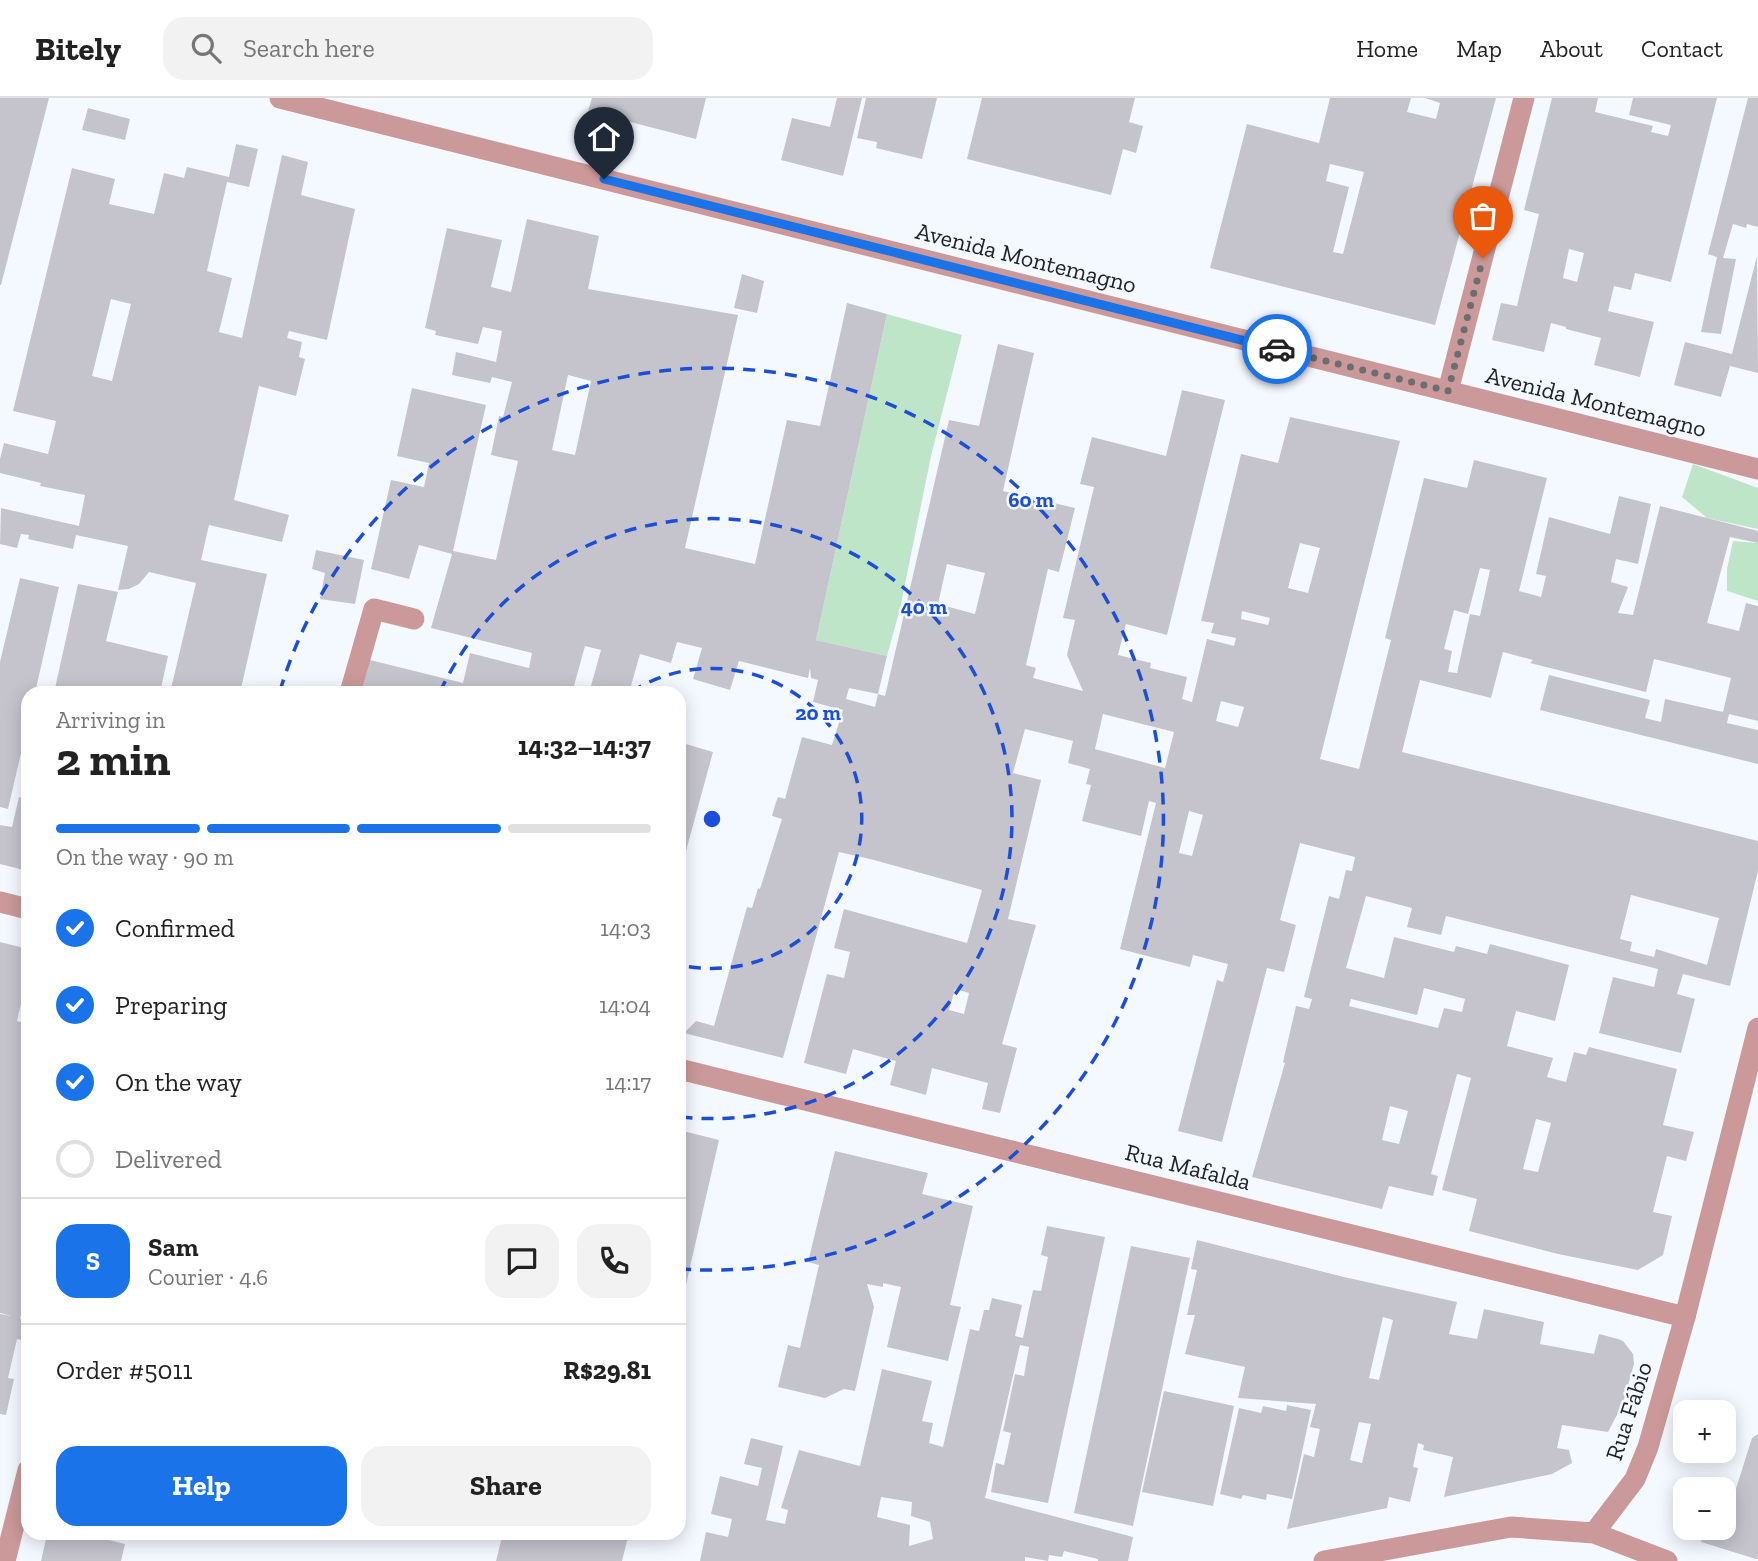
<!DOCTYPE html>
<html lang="en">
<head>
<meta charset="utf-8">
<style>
	:root { --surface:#fff; --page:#f2f2f2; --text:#222; --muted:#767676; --line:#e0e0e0; --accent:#1a73e8 }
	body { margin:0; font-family:"Zilla Slab",serif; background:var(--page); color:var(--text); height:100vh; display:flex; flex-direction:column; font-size:26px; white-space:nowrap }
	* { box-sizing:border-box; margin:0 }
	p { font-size:23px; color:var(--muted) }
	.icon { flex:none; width:38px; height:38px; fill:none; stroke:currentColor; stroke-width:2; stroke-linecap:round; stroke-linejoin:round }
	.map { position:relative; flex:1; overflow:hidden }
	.sheet { position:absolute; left:21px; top:588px; width:665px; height:854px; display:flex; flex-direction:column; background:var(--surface); border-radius:21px; box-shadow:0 4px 18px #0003 }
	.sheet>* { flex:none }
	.buttons { position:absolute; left:1673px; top:1302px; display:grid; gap:14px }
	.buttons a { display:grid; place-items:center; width:63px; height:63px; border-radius:14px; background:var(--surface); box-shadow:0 4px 18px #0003; font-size:35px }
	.pin { position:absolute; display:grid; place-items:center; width:60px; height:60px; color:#fff; margin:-72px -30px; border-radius:50% 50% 50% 0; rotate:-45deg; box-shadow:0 0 7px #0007 }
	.pin .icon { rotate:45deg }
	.courier { position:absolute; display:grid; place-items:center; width:70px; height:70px; margin:-35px; border:5px solid #1a73e8; border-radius:50%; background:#fff; color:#222; box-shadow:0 2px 9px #0007 }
	.summary em { font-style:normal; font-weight:700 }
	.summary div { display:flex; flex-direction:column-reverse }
	.summary { display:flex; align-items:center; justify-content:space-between; height:119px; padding:0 35px }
	h1 { font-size:46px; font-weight:700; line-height:52px }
	.bar { display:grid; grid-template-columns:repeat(4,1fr); gap:10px 7px; align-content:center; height:84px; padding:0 35px }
	.bar i { height:9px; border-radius:5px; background:var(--line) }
	.bar .current { background:var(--accent) }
	.bar p { grid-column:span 4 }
	.line { display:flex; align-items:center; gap:18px; padding:0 35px; border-top:2px solid var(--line) }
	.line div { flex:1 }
	.round { display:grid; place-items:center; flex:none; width:74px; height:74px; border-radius:21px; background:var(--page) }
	ol { padding:0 35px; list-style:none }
	li { display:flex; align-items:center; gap:21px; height:77px }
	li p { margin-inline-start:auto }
	li .icon { padding:7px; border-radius:50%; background:var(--accent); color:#fff; stroke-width:4 }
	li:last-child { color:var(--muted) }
	li i { width:38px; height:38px; border:4px solid var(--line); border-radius:50% }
	.cta { display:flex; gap:14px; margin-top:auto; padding:14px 35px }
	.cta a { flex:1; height:80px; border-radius:21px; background:var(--accent); color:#fff; font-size:28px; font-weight:700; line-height:80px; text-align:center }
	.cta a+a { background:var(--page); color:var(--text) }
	header { display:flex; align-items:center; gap:42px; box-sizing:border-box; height:98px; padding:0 35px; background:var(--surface); border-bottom:2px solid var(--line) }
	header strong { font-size:33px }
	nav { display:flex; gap:38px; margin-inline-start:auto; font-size:24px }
	.search { width:490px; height:63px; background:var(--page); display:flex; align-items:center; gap:18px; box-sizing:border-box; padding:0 24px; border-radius:21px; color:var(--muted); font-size:26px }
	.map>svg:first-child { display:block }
</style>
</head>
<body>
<header>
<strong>Bitely</strong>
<div class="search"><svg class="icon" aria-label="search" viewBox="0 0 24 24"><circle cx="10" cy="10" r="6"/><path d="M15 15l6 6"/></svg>Search here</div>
<nav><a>Home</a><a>Map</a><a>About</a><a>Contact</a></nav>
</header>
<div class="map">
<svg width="1758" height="1463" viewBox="0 0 1758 1463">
	<rect width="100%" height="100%" fill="#f4f9ff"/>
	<g fill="#bfe5c9">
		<path d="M 887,216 L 962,237 L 931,358 L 900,511 L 887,558 L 816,542 Z"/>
		<path d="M 1693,366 L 1758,390 L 1758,431 L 1707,420 L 1682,399 Z"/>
		<path d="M 1733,443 L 1758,445 L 1758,503 L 1727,493 L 1727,471 Z"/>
	</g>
	<g fill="#c5c4cc" fill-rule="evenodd">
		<path d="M 0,0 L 49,0 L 1,187 L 0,187 Z"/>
		<path d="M 592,0 L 706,0 L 696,41 L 588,13 Z"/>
		<path d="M 837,0 L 862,0 L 843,78 L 781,62 L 792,20 L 830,29 Z"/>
		<path d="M 866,0 L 937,0 L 922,61 L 876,50 L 877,44 L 857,40 Z"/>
		<path d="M 982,0 L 1135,0 L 1129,24 L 1143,28 L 1136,55 L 1123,51 L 1111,97 L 967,61 Z"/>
		<path d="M 1330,0 L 1411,0 L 1407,14 L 1436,21 L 1440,5 L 1425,0 L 1496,0 L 1435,227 L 1210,170 L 1247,26 L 1319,45 ZM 1330,66 L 1364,74 L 1343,156 L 1333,154 L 1349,89 L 1326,83 Z"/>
		<path d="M 1552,0 L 1598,0 L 1595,14 L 1653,28 L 1651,34 L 1668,38 L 1671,27 L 1629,17 L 1633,0 L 1717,0 L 1671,184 L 1635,175 L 1631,192 L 1614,188 L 1608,213 L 1654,224 L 1640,279 L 1594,267 L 1601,240 L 1566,231 L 1566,229 L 1551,225 L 1544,254 L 1492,242 L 1501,205 L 1517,208 L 1539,116 L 1524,112 ZM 1569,151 L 1584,155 L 1577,184 L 1563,180 Z"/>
		<path d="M 1748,0 L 1758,0 L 1758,129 L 1747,126 L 1746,130 L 1733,126 L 1723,160 L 1736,161 L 1721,236 L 1701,234 L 1717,159 L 1708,156 Z"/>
		<path d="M 88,10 L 130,21 L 125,42 L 82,32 Z"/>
		<path d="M 236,46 L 258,51 L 249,89 L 227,84 L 207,173 L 232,180 L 219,234 L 242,240 L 282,57 L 308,64 L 301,97 L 355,111 L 327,242 L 289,233 L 287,240 L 302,244 L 299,259 L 305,261 L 296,298 L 259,288 L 234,402 L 289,417 L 282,444 L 209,427 L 201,462 L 267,476 L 240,595 L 170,595 L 196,485 L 149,474 L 139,486 L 129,491 L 118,492 L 128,448 L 76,437 L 73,451 L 28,441 L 29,437 L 21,436 L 17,450 L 0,446 L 1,410 L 79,428 L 85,397 L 40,388 L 41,385 L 0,375 L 0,361 L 4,345 L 48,356 L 56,323 L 13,313 L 72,70 L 115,81 L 109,106 L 154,116 L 164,75 L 184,80 L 187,69 L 229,79 ZM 111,201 L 131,206 L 112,283 L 92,278 Z"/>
		<path d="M 527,121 L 599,138 L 588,191 L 738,217 L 685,450 L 755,466 L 787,322 L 820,328 L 847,205 L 887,216 L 816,542 L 887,558 L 878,596 L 849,590 L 846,601 L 875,609 L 878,596 L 885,598 L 949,322 L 979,328 L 998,246 L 1034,255 L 1003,393 L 1075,410 L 1059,474 L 1048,471 L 1026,567 L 1036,570 L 1033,580 L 1083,593 L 1067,557 L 1075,522 L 1063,520 L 1094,389 L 1080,386 L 1092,339 L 1166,358 L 1182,292 L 1225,302 L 1167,537 L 1126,526 L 1118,557 L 1151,565 L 1150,570 L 1187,579 L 1182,601 L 1192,604 L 1207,541 L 1234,548 L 1236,540 L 1211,535 L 1214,525 L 1201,523 L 1241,356 L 1278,365 L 1290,319 L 1400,343 L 1320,661 L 1359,671 L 1391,542 L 1385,540 L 1424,380 L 1467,390 L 1474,362 L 1547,380 L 1519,493 L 1541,499 L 1546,478 L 1536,476 L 1549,419 L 1610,436 L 1619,398 L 1651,406 L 1638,466 L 1616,461 L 1611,484 L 1628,489 L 1618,515 L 1633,517 L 1660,408 L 1758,433 L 1758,445 L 1730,439 L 1707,525 L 1739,533 L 1746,505 L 1758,508 L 1758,623 L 1729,616 L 1727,625 L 1758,632 L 1758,666 L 1540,612 L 1549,577 L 1650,602 L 1645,620 L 1661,624 L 1665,601 L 1723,614 L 1731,580 L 1654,561 L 1646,594 L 1530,565 L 1533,562 L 1503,554 L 1491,600 L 1420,582 L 1402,654 L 1758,743 L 1758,773 L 1730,888 L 1683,876 L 1677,896 L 1695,901 L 1681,955 L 1599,935 L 1613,879 L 1654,889 L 1658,871 L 1446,818 L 1441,837 L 1407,829 L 1412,810 L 1366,798 L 1346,870 L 1384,880 L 1394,839 L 1454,854 L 1456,848 L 1487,856 L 1490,846 L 1569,867 L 1555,923 L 1516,913 L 1507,948 L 1553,960 L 1547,979 L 1566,984 L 1574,954 L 1586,957 L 1589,949 L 1677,971 L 1663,1027 L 1694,1034 L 1686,1063 L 1667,1058 L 1653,1114 L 1672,1118 L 1663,1157 L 1638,1172 L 1558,1156 L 1469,1133 L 1477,1101 L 1442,1092 L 1471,980 L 1461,977 L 1457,976 L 1431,1076 L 1438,1078 L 1433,1098 L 1389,1088 L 1382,1111 L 1252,1079 L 1285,965 L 1283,964 L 1296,908 L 1309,911 L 1312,901 L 1304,899 L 1329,798 L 1339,801 L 1346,772 L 1352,773 L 1355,759 L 1300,745 L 1280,822 L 1296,827 L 1284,874 L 1267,870 L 1222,1044 L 1178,1033 L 1217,882 L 1223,884 L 1228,866 L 1193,857 L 1190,869 L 1120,851 L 1156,705 L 1149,703 L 1141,738 L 1082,723 L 1091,687 L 1086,686 L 1090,671 L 1068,665 L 1073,643 L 1025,631 L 1013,675 L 1041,682 L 1008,821 L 1036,827 L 1002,946 L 1017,950 L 1000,1015 L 982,1011 L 988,985 L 932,970 L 926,997 L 890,987 L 896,963 L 853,951 L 846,976 L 804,965 L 827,876 L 844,880 L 850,854 L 834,850 L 844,811 L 967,845 L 982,792 L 874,762 L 839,754 L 783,960 L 684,935 L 696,923 L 714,928 L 747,809 L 752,810 L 758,790 L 760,791 L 782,721 L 772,718 L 776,704 L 778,699 L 785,701 L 802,639 L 832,647 L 843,612 L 813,604 L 818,582 L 811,580 L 810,570 L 808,580 L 739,563 L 730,592 L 693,581 L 702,550 L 677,544 L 671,565 L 640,556 L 629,595 L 589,595 L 601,552 L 585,548 L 572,595 L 361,595 L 370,562 L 463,585 L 470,555 L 529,570 L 532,555 L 431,530 L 452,456 L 419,447 L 409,481 L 371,471 L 391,382 L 424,389 L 429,365 L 397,358 L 412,290 L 486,307 L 453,453 L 496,462 L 518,363 L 491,357 L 499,318 L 503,319 L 512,284 L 492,279 L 490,285 L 452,277 L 456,254 L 496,264 L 502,233 L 483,229 L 478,246 L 435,237 L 436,233 L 425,230 L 447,130 L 502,142 L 491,189 L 511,194 ZM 568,277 L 591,283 L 575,357 L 552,352 ZM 1300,445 L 1320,450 L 1308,495 L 1288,490 ZM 947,466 L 985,475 L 975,516 L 938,506 ZM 1480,470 L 1490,472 L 1480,518 L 1470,516 L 1457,575 L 1448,574 L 1452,553 L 1444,551 L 1454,512 L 1468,516 ZM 1242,513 L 1270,520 L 1268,527 L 1241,521 ZM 1221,603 L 1244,609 L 1238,629 L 1216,623 ZM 1103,616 L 1174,634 L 1165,670 L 1095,651 ZM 1189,713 L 1203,717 L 1192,758 L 1179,755 ZM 1631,797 L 1719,820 L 1707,867 L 1656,851 L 1654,859 L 1630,853 L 1632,844 L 1620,841 ZM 1424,890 L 1465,901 L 1462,914 L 1444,910 L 1438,930 L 1349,908 L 1351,901 L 1417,917 ZM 955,891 L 969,895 L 964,916 L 949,912 ZM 1390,1008 L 1408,1013 L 1399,1046 L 1382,1042 ZM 1536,1021 L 1551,1025 L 1538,1074 L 1523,1071 Z"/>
		<path d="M 1757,158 L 1758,275 L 1730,268 L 1721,299 L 1674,287 L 1685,244 L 1732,256 Z"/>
		<path d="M 742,176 L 764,183 L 757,215 L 734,210 Z"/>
		<path d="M 316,452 L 364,462 L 355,506 L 320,501 L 325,475 L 312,471 Z"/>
		<path d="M 20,480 L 59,489 L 35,595 L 28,595 L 28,625 L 8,711 L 0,709 L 0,564 Z"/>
		<path d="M 78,486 L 118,494 L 106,543 L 168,558 L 160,595 L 54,595 Z"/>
		<path d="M 679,644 L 713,654 L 680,775 L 679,775 Z"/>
		<path d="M 19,699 L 28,702 L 28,773 L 0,766 L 0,727 L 12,729 Z"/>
		<path d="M 0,844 L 28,851 L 28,876 L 17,923 L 28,926 L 28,1187 L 20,1221 L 26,1222 L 21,1242 L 17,1241 L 8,1280 L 14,1281 L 6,1317 L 0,1316 L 0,1216 L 12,1218 L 0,1215 Z"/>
		<path d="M 679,1032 L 719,1042 L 680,1213 L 679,1212 Z"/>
		<path d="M 835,1053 L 928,1075 L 922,1096 L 973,1108 L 950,1207 L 961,1209 L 948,1263 L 887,1249 L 901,1189 L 883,1185 L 883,1189 L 867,1186 L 874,1209 L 855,1293 L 844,1291 L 825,1300 L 778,1289 L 788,1247 L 800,1250 L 819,1167 L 808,1164 Z"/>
		<path d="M 1047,1128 L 1105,1139 L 1048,1405 L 991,1394 L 996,1365 L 1004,1367 L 1011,1335 L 1003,1333 L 1015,1276 L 1024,1278 L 1029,1249 L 1020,1247 L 985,1400 L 1133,1439 L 1128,1463 L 1098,1463 L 1098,1461 L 1064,1453 L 1062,1459 L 1049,1457 L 1048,1463 L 1025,1459 L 1025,1463 L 700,1463 L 706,1434 L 728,1439 L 732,1421 L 711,1416 L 720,1378 L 758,1388 L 762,1370 L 744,1366 L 751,1340 L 783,1348 L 766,1422 L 785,1426 L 788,1412 L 781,1410 L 799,1352 L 860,1368 L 882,1271 L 932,1283 L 922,1323 L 933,1325 L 929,1345 L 943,1349 L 970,1231 L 979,1233 L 984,1212 L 989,1212 L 992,1200 L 1022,1207 L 1015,1238 L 1023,1240 L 1033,1192 L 1041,1193 L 1048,1159 L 1041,1157 ZM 881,1399 L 912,1404 L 911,1418 L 930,1424 L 933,1441 L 909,1448 L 910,1427 L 877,1419 Z"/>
		<path d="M 1197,1142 L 1344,1179 L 1457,1204 L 1449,1236 L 1477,1241 L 1484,1211 L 1544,1224 L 1540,1246 L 1594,1256 L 1599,1236 L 1618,1241 L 1623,1243 L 1633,1256 L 1634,1266 L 1623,1305 L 1608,1334 L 1562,1327 L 1557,1350 L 1569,1352 L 1572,1365 L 1552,1376 L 1444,1399 L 1453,1359 L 1423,1352 L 1424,1347 L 1418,1345 L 1413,1369 L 1418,1370 L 1410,1404 L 1389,1399 L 1387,1410 L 1287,1431 L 1304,1356 L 1314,1359 L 1320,1331 L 1310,1329 L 1316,1306 L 1238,1300 L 1245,1269 L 1185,1256 L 1195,1217 L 1187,1217 L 1197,1172 L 1191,1171 ZM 1383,1219 L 1393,1222 L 1379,1282 L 1369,1280 ZM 1359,1324 L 1371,1326 L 1362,1365 L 1350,1362 Z"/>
		<path d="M 1131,1148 L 1190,1160 L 1133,1428 L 1074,1415 Z"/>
		<path d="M 1164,1293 L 1234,1308 L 1213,1408 L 1142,1394 Z"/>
		<path d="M 1287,1307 L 1311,1312 L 1292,1401 L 1267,1396 L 1266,1402 L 1243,1397 L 1241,1401 L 1220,1396 L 1239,1310 L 1261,1315 L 1263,1308 L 1286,1313 Z"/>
		<path d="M 1758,1336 L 1758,1460 L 1756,1461 L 1701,1444 L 1705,1430 L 1724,1430 L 1724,1415 L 1728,1416 L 1752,1340 Z"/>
		<path d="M 50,1435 L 111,1435 L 109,1442 L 125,1446 L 121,1463 L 41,1463 L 46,1441 L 49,1442 Z"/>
		<path d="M 503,1435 L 629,1435 L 622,1463 L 496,1463 Z"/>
	</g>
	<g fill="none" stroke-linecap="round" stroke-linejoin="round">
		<g stroke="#cb999a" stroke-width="21">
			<path d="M 280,0 L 1758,371"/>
			<path d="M 1448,293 L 1524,0"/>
			<path d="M 350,595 L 374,511 L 414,521"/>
			<path d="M 0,804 L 28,811"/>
			<path d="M 679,971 L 1685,1219"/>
			<path d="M 1594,1435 L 1635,1381 L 1648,1349 L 1685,1219 L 1758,930"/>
			<path d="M 5,1463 L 28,1372"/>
			<path d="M 1324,1463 L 1511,1429 L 1594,1435 L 1667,1463"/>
		</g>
	</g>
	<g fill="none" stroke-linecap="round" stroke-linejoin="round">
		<path stroke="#6a6d71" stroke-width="7" stroke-dasharray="0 12.6" d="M 1277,251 L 1448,293 L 1483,160"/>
		<path stroke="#1a73e8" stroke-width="9" d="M 604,81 L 1277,251"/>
	</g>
	<g fill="none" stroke="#1d4ed8" stroke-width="3.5" stroke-dasharray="12 9">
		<path d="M631 594A150 150 0 1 1 680 867"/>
		<path d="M440 594A300 300 0 1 1 681 1019"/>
		<path d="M280 593A451 451 0 1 1 681 1171"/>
	</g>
	<g text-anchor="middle" stroke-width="5" stroke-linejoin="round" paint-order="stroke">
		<g font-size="24" fill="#1f2224" stroke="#f4f9ff">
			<text transform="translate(1026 160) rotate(14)" y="8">Avenida Montemagno</text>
			<text transform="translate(1596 304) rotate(14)" y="8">Avenida Montemagno</text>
			<text transform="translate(1188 1069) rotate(14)" y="8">Rua Mafalda</text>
			<text transform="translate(1629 1313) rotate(-72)" y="8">Rua Fábio</text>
		</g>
	</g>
	<circle cx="712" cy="721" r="10" fill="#1d4ed8" stroke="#f4f9ff" stroke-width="3.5"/>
	<g font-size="21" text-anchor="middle" font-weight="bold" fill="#1d4ed8" stroke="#f4f9ff" stroke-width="5" stroke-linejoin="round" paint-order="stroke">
		<text x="1031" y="409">60 m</text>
		<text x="924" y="516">40 m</text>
		<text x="818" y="622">20 m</text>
	</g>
</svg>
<div class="buttons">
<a>+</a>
<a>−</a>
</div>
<div class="pin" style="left:1483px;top:160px;background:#ea580c"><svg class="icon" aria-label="bag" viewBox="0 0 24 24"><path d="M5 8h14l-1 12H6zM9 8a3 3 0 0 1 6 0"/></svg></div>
<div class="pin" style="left:604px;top:81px;background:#1f2937"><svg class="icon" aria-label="home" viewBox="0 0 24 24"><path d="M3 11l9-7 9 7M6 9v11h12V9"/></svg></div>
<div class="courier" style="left:1277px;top:251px"><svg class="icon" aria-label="car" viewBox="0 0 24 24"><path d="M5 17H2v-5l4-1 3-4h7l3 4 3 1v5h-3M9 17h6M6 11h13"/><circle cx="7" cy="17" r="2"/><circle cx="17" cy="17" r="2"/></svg></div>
<section class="sheet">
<div class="summary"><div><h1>2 min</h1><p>Arriving in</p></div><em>14:32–14:37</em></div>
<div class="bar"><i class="current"></i><i class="current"></i><i class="current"></i><i></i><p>On the way · 90 m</p></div>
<ol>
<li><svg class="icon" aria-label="check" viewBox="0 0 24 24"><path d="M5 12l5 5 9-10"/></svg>Confirmed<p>14:03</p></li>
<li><svg class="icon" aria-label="check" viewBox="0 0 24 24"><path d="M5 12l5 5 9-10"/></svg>Preparing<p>14:04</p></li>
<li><svg class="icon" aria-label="check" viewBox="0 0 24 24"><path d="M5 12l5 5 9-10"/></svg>On the way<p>14:17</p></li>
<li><i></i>Delivered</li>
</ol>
<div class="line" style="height:126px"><b class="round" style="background:var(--accent);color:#fff">S</b><div><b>Sam</b><p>Courier · 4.6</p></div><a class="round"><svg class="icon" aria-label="chat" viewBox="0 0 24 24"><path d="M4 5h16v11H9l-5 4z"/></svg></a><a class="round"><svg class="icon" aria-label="phone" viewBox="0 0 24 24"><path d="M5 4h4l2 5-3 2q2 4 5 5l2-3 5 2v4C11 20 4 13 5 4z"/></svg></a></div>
<div class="line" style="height:91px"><div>Order #5011</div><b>R$29.81</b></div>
<div class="cta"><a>Help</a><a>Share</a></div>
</section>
</div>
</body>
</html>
